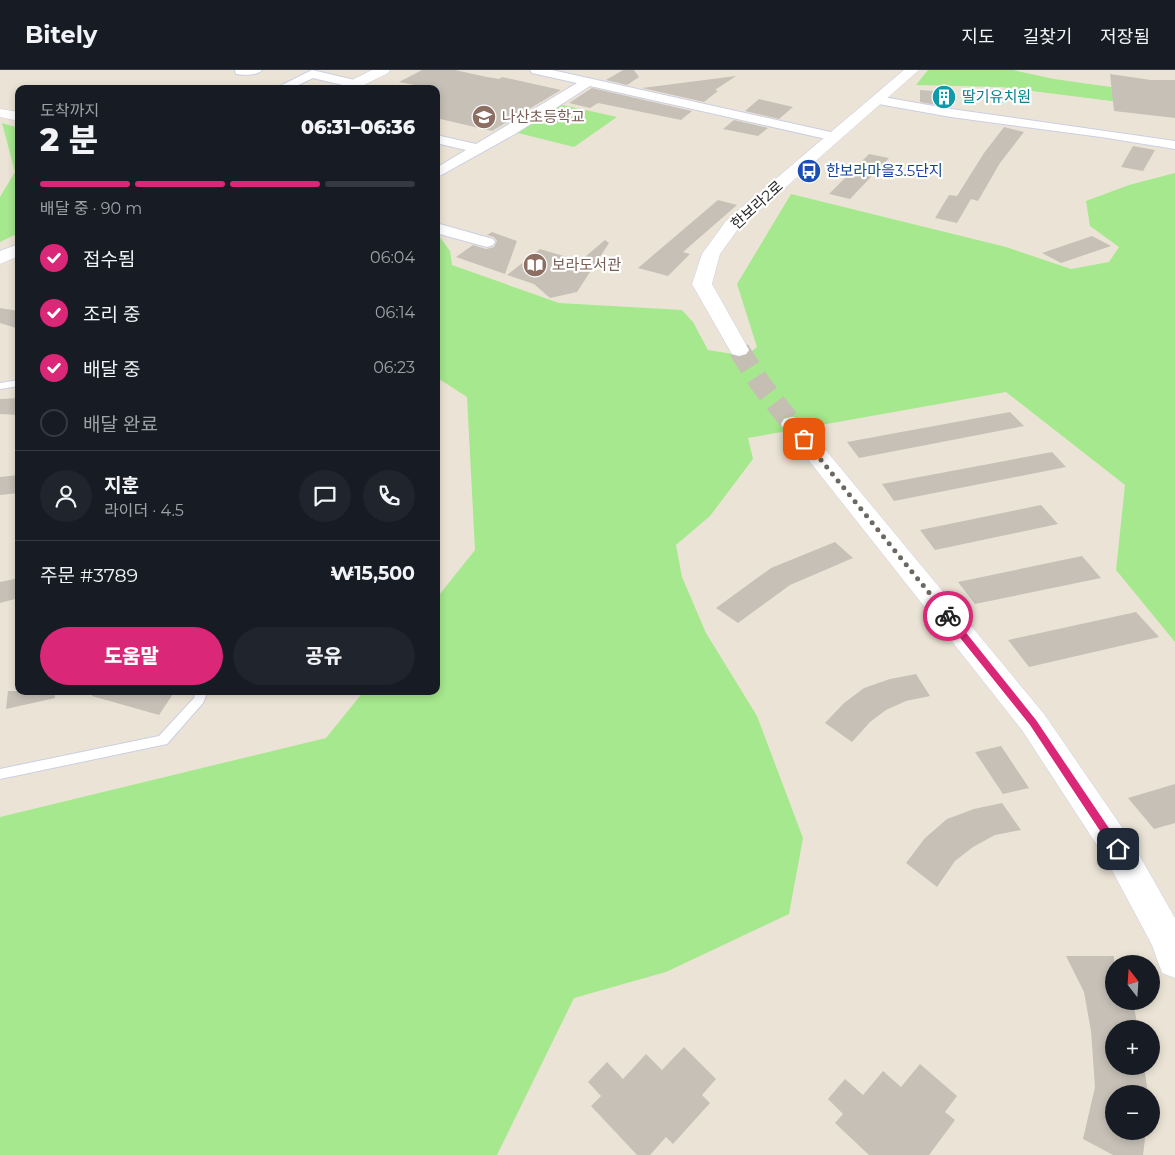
<!DOCTYPE html>
<html lang="ko">
<head>
<meta charset="utf-8">
<style>
	:root { --surface:#171b24; --page:#20242c; --text:#f1f3f6; --muted:#9ea1a6; --line:#363941; --accent:#db2777 }
	body { margin:0; font-family:Montserrat,"Noto Sans KR",sans-serif; background:var(--page); color:var(--text); height:100vh; display:flex; flex-direction:column; font-size:19px; white-space:nowrap }
	* { box-sizing:border-box; margin:0 }
	p { font-size:16px; color:var(--muted) }
	.icon { flex:none; width:28px; height:28px; fill:none; stroke:currentColor; stroke-width:2; stroke-linecap:round; stroke-linejoin:round }
	.map { position:relative; flex:1; overflow:hidden }
	.panel { position:absolute; left:15px; top:15px; width:425px; height:610px; display:flex; flex-direction:column; background:var(--surface); border-radius:10px; box-shadow:0 2px 8px #0003 }
	.panel>* { flex:none }
	.needle { width:32px; rotate:343deg }
	.fabs { position:absolute; left:1105px; top:885px; display:grid; gap:10px }
	.fabs a { display:grid; place-items:center; width:55px; height:55px; border-radius:50%; background:var(--surface); box-shadow:0 2px 8px #0003; font-size:25px }
	.pin { position:absolute; display:grid; place-items:center; width:42px; height:42px; color:#fff; margin:-21px; border-radius:10px; box-shadow:0 2px 8px #0006 }
	.courier { position:absolute; display:grid; place-items:center; width:50px; height:50px; margin:-25px; border:4px solid #db2777; border-radius:50%; background:#fff; color:#222; box-shadow:0 1px 6px #0007 }
	.head em { font-style:normal; font-weight:800 }
	.head div { display:flex; flex-direction:column-reverse }
	.head { display:flex; align-items:center; justify-content:space-between; height:85px; padding:0 25px }
	h1 { font-size:32px; font-weight:800; line-height:38px }
	.bar { display:grid; grid-template-columns:repeat(4,1fr); gap:8px 5px; align-content:center; height:60px; padding:0 25px }
	.bar i { height:6px; border-radius:4px; background:var(--line) }
	.bar .on { background:var(--accent) }
	.bar p { grid-column:span 4 }
	.line { display:flex; align-items:center; gap:12px; padding:0 25px; border-top:1px solid var(--line) }
	.line div { flex:1 }
	.round { display:grid; place-items:center; flex:none; width:52px; height:52px; border-radius:26px; background:var(--page) }
	ol { padding:0 25px; list-style:none }
	li { display:flex; align-items:center; gap:15px; height:55px }
	li p { margin-inline-start:auto }
	li .icon { padding:5px; border-radius:50%; background:var(--accent); color:#fff; stroke-width:4 }
	li:last-child { color:var(--muted) }
	li i { width:28px; height:28px; border:2px solid var(--line); border-radius:50% }
	.cta { display:flex; gap:10px; margin-top:auto; padding:10px 25px }
	.cta a { flex:1; height:58px; border-radius:30px; background:var(--accent); color:#fff; font-size:20px; font-weight:800; line-height:58px; text-align:center }
	.cta a+a { background:var(--page); color:var(--text) }
	header { display:flex; align-items:center; gap:30px; box-sizing:border-box; height:70px; padding:0 25px; background:var(--surface); border-bottom:1px solid var(--line) }
	header strong { font-size:24px }
	nav { display:flex; gap:28px; margin-inline-start:auto; font-size:18px }
	.map>svg:first-child { display:block }
</style>
</head>
<body>
<header>
<strong>Bitely</strong>
<nav><a>지도</a><a>길찾기</a><a>저장됨</a></nav>
</header>
<div class="map">
<svg width="1175" height="1085" viewBox="0 0 1175 1085">
	<rect width="100%" height="100%" fill="#ebe4d6"/>
	<g fill="#a6e88d">
		<path d="M 928,0 L 1013,0 L 1054,9 L 1175,26 L 1175,39 L 1001,17 L 916,15 Z"/>
		<path d="M 554,33 L 617,47 L 574,77 L 510,61 Z"/>
		<path d="M 2,53 L 19,58 L 19,163 L 0,172 L 0,127 L 15,102 Z"/>
		<path d="M 1175,103 L 1175,572 L 1116,500 L 1125,415 L 1006,322 L 748,368 L 753,389 L 710,446 L 676,475 L 682,507 L 706,563 L 757,646 L 803,768 L 789,844 L 666,902 L 574,928 L 497,1085 L 0,1085 L 0,747 L 326,668 L 364,621 L 436,621 L 436,529 L 475,480 L 467,327 L 436,307 L 436,166 L 439,166 L 450,181 L 452,195 L 559,233 L 682,240 L 693,252 L 708,280 L 746,286 L 757,277 L 737,214 L 791,124 L 1006,177 L 1071,199 L 1109,192 L 1119,177 L 1090,156 L 1086,131 L 1129,115 Z"/>
	</g>
	<g fill="#c6c0b7">
		<path d="M 422,0 L 455,0 L 487,7 L 499,9 L 502,7 L 561,20 L 492,61 L 436,48 L 436,19 L 399,12 Z"/>
		<path d="M 623,0 L 634,0 L 639,7 L 627,15 L 606,10 Z"/>
		<path d="M 1110,4 L 1151,10 L 1175,10 L 1175,48 L 1114,41 Z"/>
		<path d="M 736,6 L 715,20 L 718,21 L 704,32 L 642,18 Z"/>
		<path d="M 592,18 L 692,41 L 681,50 L 598,33 L 590,38 L 569,33 Z"/>
		<path d="M 920,20 L 948,22 L 936,35 L 920,32 Z"/>
		<path d="M 759,29 L 793,37 L 779,49 L 745,41 Z"/>
		<path d="M 734,50 L 768,58 L 758,66 L 723,59 Z"/>
		<path d="M 1004,57 L 1024,62 L 1000,93 L 978,131 L 971,129 L 957,153 L 935,148 L 949,125 L 957,126 L 984,83 Z"/>
		<path d="M 1133,76 L 1155,80 L 1143,101 L 1121,97 Z"/>
		<path d="M 869,84 L 889,88 L 850,129 L 829,124 Z"/>
		<path d="M 718,130 L 737,135 L 683,182 L 690,184 L 668,206 L 638,198 Z"/>
		<path d="M 492,162 L 517,171 L 505,204 L 456,187 L 473,175 L 486,179 L 494,177 L 497,171 L 494,167 L 487,165 Z"/>
		<path d="M 1092,166 L 1111,176 L 1061,193 L 1042,183 Z"/>
		<path d="M 605,170 L 609,173 L 577,222 L 550,228 L 534,214 L 507,205 L 540,179 L 580,191 Z"/>
		<path d="M 0,238 L 19,241 L 19,259 L 0,253 Z"/>
		<path d="M 19,328 L 19,345 L 0,344 L 0,329 Z"/>
		<path d="M 1010,342 L 1024,356 L 859,388 L 847,372 Z"/>
		<path d="M 1052,382 L 1066,397 L 894,431 L 882,414 Z"/>
		<path d="M 19,405 L 19,423 L 0,425 L 0,407 Z"/>
		<path d="M 1041,435 L 1058,454 L 935,480 L 920,460 Z"/>
		<path d="M 835,472 L 853,488 L 790,515 L 738,553 L 716,538 L 771,498 Z"/>
		<path d="M 1082,486 L 1101,508 L 975,534 L 958,512 Z"/>
		<path d="M 19,508 L 19,528 L 0,533 L 0,512 Z"/>
		<path d="M 1136,542 L 1159,567 L 1029,597 L 1008,570 Z"/>
		<path d="M 916,604 L 930,626 L 906,631 L 886,640 L 870,652 L 852,672 L 825,653 L 844,633 L 864,618 L 890,609 Z"/>
		<path d="M 8,621 L 54,621 L 55,628 L 6,639 Z"/>
		<path d="M 92,621 L 175,621 L 159,645 L 92,626 Z"/>
		<path d="M 1001,676 L 1029,718 L 1003,724 L 975,682 Z"/>
		<path d="M 1175,714 L 1175,753 L 1154,759 L 1128,728 Z"/>
		<path d="M 1002,733 L 1021,760 L 995,765 L 973,777 L 955,791 L 937,817 L 906,793 L 925,768 L 947,749 L 974,739 Z"/>
		<path d="M 1066,886 L 1114,886 L 1114,931 L 1133,931 L 1138,959 L 1114,959 L 1114,996 L 1144,996 L 1148,1024 L 1114,1024 L 1114,1061 L 1146,1061 L 1143,1085 L 1113,1085 L 1083,1069 L 1095,1017 L 1091,961 L 1084,922 Z"/>
		<path d="M 684,977 L 716,1009 L 702,1025 L 710,1033 L 673,1074 L 666,1067 L 650,1085 L 637,1085 L 591,1036 L 601,1026 L 588,1012 L 607,992 L 623,1009 L 646,984 L 662,1000 Z"/>
		<path d="M 920,994 L 957,1026 L 945,1042 L 955,1050 L 929,1085 L 869,1085 L 835,1053 L 843,1044 L 828,1029 L 845,1009 L 863,1025 L 883,1001 L 901,1017 Z"/>
	</g>
	<g fill="none" stroke-linecap="round" stroke-linejoin="round">
		<path stroke="#c4beb3" stroke-width="21" stroke-dasharray="21 11" stroke-linecap="butt" d="M 739,280 L 760,313 L 792,354"/>
		<g stroke="#cccee2" stroke-width="2">
			<g id="lane">
				<path d="M 19,310 L 19,316 L 0,319 L 0,313 Z"/>
				<path d="M 196,621 L 208,621 L 203,633 L 167,674 L 0,709 L 0,699 L 159,666 L 194,628 Z"/>
			</g>
		</g>
		<g stroke="#cccee2" stroke-width="2">
			<g id="street">
				<path d="M 235,0 L 262,0 C 257,6 243,5 236,4 Z"/>
				<path d="M 312,0 L 359,11 L 361,14 L 355,18 L 313,8 L 290,19 L 274,19 Z"/>
				<path d="M 530,0 L 552,0 L 835,63 L 842,67 L 835,71 L 590,16 L 515,64 L 436,108 L 436,98 L 466,80 L 436,73 L 436,65 L 476,74 L 577,13 L 532,3 Z"/>
				<path d="M 877,26 L 951,39 L 1175,71 L 1175,79 L 1101,67 L 951,47 L 873,33 L 871,30 L 873,27 Z"/>
				<path d="M 436,153 L 493,169 L 495,172 L 493,175 L 487,177 L 436,163 Z"/>
			</g>
		</g>
		<g stroke="#cccee2" stroke-width="1">
			<g id="secondary">
				<path d="M 372,0 L 390,0 L 388,3 L 356,19 L 338,19 L 340,16 Z"/>
				<path d="M 904,0 L 919,0 L 738,159 L 720,184 L 712,214 L 749,280 L 746,284 L 739,286 L 732,284 L 692,214 L 702,184 L 726,151 Z"/>
				<path d="M 0,39 L 19,42 L 19,51 L 0,47 Z"/>
				<path d="M 19,174 L 19,186 L 0,194 L 0,181 Z"/>
				<path d="M 792,347 L 800,349 L 1044,644 L 1130,769 L 1175,848 L 1175,908 L 1162,903 L 1152,875 L 1106,789 L 1022,660 L 784,359 L 781,354 L 784,349 Z"/>
			</g>
		</g>
		<use href="#lane" fill="#fff" fill-rule="evenodd"/>
		<use href="#street" fill="#fff" fill-rule="evenodd"/>
		<use href="#secondary" fill="#fff" fill-rule="evenodd"/>
	</g>
	<path fill="#db2777" d="M 945,544 L 951,544 L 1036,650 L 1121,776 L 1121,782 L 1114,782 L 1030,655 L 945,549 Z"/>
	<g fill="none" stroke-linecap="round" stroke-linejoin="round">
		<path stroke="#6c6964" stroke-width="5" stroke-dasharray="0 9" d="M 804,369 L 948,546"/>
	</g>
	<defs>
		<g id="building-disc" transform="scale(1.25)"><circle r="9.5" fill="#0f9aa8" stroke="#fff"/><path d="M-4-6H4V6H1V3H-1V6H-4ZM-2.5-4.3h1.7v1.8h-1.7ZM.8-4.3h1.7v1.8H.8ZM-2.5-1h1.7V.8h-1.7ZM.8-1h1.7V.8H.8Z" fill="#fff"/></g>
		<g id="school-disc" transform="scale(1.25)"><circle r="9.5" fill="#8d6e63" stroke="#fff"/><path d="M0-5L7-2L0 1L-7-2ZM-4 1L0 2.5L4 1V4Q0 6-4 4Z" fill="#fff"/></g>
		<g id="bus-disc" transform="scale(1.25)"><circle r="9.5" fill="#1a4fb4" stroke="#fff"/><path d="M-5-6H5V4H4V6H2V4H-2V6H-4V4H-5ZM-3.5-4V0h7V-4ZM-3.5 1.2v1.5H-2V1.2ZM2 1.2v1.5H3.5V1.2Z" fill="#fff"/></g>
		<g id="library-disc" transform="scale(1.25)"><circle r="9.5" fill="#8d6e63" stroke="#fff"/><path d="M-6-4Q-3-5.5-.7-3.5V5Q-3 3-6 4ZM6-4Q3-5.5 .7-3.5V5Q3 3 6 4Z" fill="#fff"/></g>
	</defs>
	<g fill-rule="evenodd">
		<use href="#building-disc" x="944" y="27"/>
		<use href="#school-disc" x="484" y="47"/>
		<use href="#bus-disc" x="809" y="101"/>
		<use href="#library-disc" x="535" y="195"/>
	</g>
	<g text-anchor="middle" stroke-width="4.5" stroke-linejoin="round" paint-order="stroke">
		<g font-size="15" fill="#0d838f" stroke="#fff" text-anchor="start">
			<text x="962" y="32">딸기유치원</text>
		</g>
		<g font-size="15" fill="#785e54" stroke="#fff" text-anchor="start">
			<text x="502" y="52">나산초등학교</text>
			<text x="552" y="200">보라도서관</text>
		</g>
		<g font-size="15" fill="#164399" stroke="#fff" text-anchor="start">
			<text x="826" y="106">한보라마을3.5단지</text>
		</g>
		<g font-size="15" fill="#272727" stroke="#fff">
			<text transform="translate(757 135) rotate(-42)" y="5">한보라2로</text>
		</g>
	</g>
</svg>
<div class="fabs">
<a><svg class="needle" viewBox="-14 -14 28 28"><path d="M0-13l5 13h-10z" fill="#e53935"/><path d="M0 13l5-13h-10z" fill="#9ea1a6"/></svg></a>
<a>+</a>
<a>−</a>
</div>
<div class="pin" style="left:804px;top:369px;background:#ea580c"><svg class="icon" aria-label="bag" viewBox="0 0 24 24"><path d="M5 8h14l-1 12H6zM9 8a3 3 0 0 1 6 0"/></svg></div>
<div class="pin" style="left:1118px;top:779px;background:#1f2937"><svg class="icon" aria-label="home" viewBox="0 0 24 24"><path d="M3 11l9-7 9 7M6 9v11h12V9"/></svg></div>
<div class="courier" style="left:948px;top:546px"><svg class="icon" aria-label="bike" viewBox="0 0 24 24"><circle cx="6" cy="16" r="4"/><circle cx="18" cy="16" r="4"/><path d="M6 16l4-8h5l3 8M10 8l3 8H6M13 5h3"/></svg></div>
<section class="panel">
<div class="head"><div><h1>2 분</h1><p>도착까지</p></div><em>06:31–06:36</em></div>
<div class="bar"><i class="on"></i><i class="on"></i><i class="on"></i><i></i><p>배달 중 · 90 m</p></div>
<ol>
<li><svg class="icon" aria-label="check" viewBox="0 0 24 24"><path d="M5 12l5 5 9-10"/></svg>접수됨<p>06:04</p></li>
<li><svg class="icon" aria-label="check" viewBox="0 0 24 24"><path d="M5 12l5 5 9-10"/></svg>조리 중<p>06:14</p></li>
<li><svg class="icon" aria-label="check" viewBox="0 0 24 24"><path d="M5 12l5 5 9-10"/></svg>배달 중<p>06:23</p></li>
<li><i></i>배달 완료</li>
</ol>
<div class="line" style="height:90px"><a class="round"><svg class="icon" aria-label="person" viewBox="0 0 24 24"><circle cx="12" cy="8" r="4"/><path d="M4 21q1-7 8-7t8 7"/></svg></a><div><b>지훈</b><p>라이더 · 4.5</p></div><a class="round"><svg class="icon" aria-label="chat" viewBox="0 0 24 24"><path d="M4 5h16v11H9l-5 4z"/></svg></a><a class="round"><svg class="icon" aria-label="phone" viewBox="0 0 24 24"><path d="M5 4h4l2 5-3 2q2 4 5 5l2-3 5 2v4C11 20 4 13 5 4z"/></svg></a></div>
<div class="line" style="height:65px"><div>주문 #3789</div><b>₩15,500</b></div>
<div class="cta"><a>도움말</a><a>공유</a></div>
</section>
</div>
</body>
</html>
